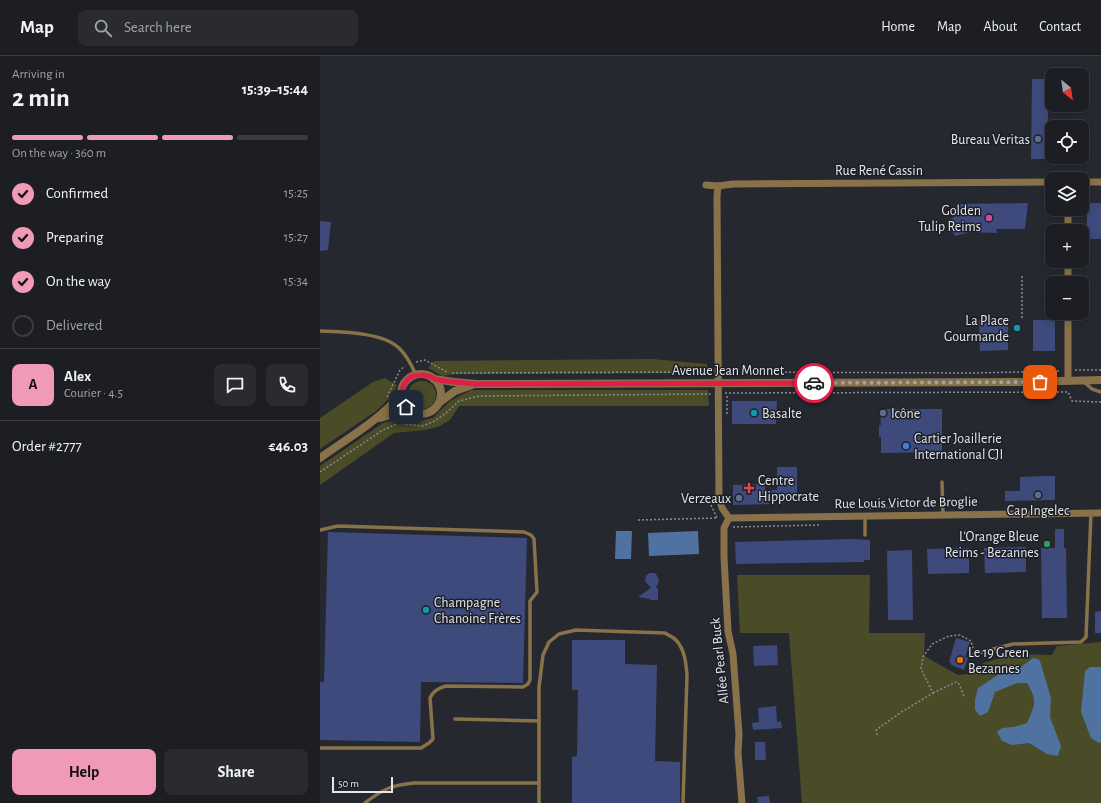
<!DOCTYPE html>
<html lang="en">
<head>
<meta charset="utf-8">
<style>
	:root { --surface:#1c1e24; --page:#292b31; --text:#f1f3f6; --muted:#a0a2a6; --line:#3a3c41; --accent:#f09ab7 }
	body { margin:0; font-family:"Alegreya Sans",sans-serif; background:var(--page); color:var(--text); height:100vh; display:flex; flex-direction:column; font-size:15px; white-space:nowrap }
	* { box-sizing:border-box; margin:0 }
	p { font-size:13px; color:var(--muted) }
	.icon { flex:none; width:22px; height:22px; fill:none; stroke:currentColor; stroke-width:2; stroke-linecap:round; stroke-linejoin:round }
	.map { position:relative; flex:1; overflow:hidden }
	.panel { display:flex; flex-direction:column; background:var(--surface); width:320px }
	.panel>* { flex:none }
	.needle { width:26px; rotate:151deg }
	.buttons { position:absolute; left:725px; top:12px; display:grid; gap:8px }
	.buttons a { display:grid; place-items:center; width:44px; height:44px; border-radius:8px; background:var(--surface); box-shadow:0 2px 6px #0003,0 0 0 1px var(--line); font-size:20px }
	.scale { position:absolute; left:12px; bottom:10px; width:61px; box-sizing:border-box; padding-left:4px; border:2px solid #e4e6eb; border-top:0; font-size:11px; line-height:14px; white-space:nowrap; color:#e4e6eb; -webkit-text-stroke:3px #1c1f26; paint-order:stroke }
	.pin { position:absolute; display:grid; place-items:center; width:34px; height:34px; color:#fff; margin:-17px; border-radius:8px; box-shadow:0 2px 6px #0006 }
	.courier { position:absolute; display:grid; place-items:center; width:40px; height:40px; margin:-20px; border:3px solid #e11d48; border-radius:50%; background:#fff; color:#222; box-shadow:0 1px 5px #0007 }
	.headline em { font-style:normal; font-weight:600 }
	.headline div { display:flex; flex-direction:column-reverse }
	.headline { display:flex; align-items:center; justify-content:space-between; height:68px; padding:0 12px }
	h1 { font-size:26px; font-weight:600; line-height:30px }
	.bar { display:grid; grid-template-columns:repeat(4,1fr); gap:6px 4px; align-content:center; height:48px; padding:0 12px }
	.bar i { height:5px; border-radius:3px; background:var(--line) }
	.bar .selected { background:var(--accent) }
	.bar p { grid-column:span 4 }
	.line { display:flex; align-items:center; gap:10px; padding:0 12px; border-top:1px solid var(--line) }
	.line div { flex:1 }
	.round { display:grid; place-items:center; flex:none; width:42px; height:42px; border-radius:8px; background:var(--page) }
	ol { padding:0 12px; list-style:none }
	li { display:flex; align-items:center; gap:12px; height:44px }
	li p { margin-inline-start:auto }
	li .icon { padding:4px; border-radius:50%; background:var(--accent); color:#111; stroke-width:4 }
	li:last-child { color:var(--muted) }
	li i { width:22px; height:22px; border:2px solid var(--line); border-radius:50% }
	.action { display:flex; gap:8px; margin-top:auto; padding:8px 12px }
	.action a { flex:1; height:46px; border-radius:8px; background:var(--accent); color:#111; font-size:16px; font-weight:600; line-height:46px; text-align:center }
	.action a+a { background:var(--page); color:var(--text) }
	header { display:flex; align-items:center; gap:24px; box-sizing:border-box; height:56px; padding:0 20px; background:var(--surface); border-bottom:1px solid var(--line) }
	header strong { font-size:19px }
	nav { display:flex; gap:22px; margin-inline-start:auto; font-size:14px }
	.search { width:280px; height:36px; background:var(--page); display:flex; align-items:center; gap:10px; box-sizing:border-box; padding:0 14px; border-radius:8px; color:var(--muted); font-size:15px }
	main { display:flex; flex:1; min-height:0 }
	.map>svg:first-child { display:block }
</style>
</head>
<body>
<header>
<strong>Map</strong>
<div class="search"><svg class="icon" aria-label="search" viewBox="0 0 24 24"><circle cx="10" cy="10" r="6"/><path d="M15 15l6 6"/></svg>Search here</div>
<nav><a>Home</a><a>Map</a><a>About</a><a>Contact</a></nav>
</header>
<main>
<section class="panel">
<div class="headline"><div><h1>2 min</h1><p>Arriving in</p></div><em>15:39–15:44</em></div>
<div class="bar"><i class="selected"></i><i class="selected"></i><i class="selected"></i><i></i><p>On the way · 360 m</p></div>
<ol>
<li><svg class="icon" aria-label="check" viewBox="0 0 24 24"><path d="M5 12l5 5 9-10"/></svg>Confirmed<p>15:25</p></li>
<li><svg class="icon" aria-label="check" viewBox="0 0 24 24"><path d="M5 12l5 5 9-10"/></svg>Preparing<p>15:27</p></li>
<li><svg class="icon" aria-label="check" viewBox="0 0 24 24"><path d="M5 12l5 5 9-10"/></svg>On the way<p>15:34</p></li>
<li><i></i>Delivered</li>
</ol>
<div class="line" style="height:72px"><b class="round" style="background:var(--accent);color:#111">A</b><div><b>Alex</b><p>Courier · 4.5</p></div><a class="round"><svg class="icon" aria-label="chat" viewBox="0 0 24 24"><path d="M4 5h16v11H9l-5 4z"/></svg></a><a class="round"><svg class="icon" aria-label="phone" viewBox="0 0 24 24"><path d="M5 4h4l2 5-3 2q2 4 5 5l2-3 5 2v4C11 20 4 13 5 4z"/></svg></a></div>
<div class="line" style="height:52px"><div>Order #2777</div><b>€46.03</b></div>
<div class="action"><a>Help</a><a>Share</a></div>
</section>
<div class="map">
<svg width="781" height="747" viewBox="0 0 781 747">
	<rect width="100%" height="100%" fill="#262830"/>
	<g fill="#4a4c28">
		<path d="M 332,303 L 387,308 L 387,317 L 135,318 L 122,320 L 108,312 L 114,305 Z"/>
		<path d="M 65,322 L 77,329 L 72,340 L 56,355 L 0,393 L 0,362 L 53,326 Z"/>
		<circle cx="102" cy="339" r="14"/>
		<path d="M 151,334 L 388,334 L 389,350 L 139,350 L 130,364 L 118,371 L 104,374 L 74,377 L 0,429 L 0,410 L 63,367 L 86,361 L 103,364 L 113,362 L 130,345 Z"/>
		<path d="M 417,519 L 550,519 L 549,577 L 605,577 L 604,600 L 638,619 L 659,617 L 663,607 L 696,598 L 732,599 L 737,590 L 781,586 L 781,747 L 482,747 L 469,577 L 420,577 Z"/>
	</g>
	<g fill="#5072a1">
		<path d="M 296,475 L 312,475 L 311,503 L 295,503 Z"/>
		<path d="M 378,475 L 379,498 L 329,500 L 328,477 Z"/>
		<path d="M 713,602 L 718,603 L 720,605 L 731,642 L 730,661 L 741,690 L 738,700 L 727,698 L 709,687 L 692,689 L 682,685 L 677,676 L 682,672 L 694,671 L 707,667 C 715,649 718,645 707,627 L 697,627 L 675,636 L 668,656 L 660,660 L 655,654 L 655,644 L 658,632 L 684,615 L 697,614 Z"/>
		<path d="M 770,611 L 781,611 L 781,686 L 779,687 L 771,682 L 761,656 L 765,615 Z"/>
	</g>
	<g fill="#3d4a7b">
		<path d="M 712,23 L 728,23 L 728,103 L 711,103 Z"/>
		<path d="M 708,147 L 705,173 L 676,173 L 677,177 L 651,176 L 635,180 L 628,171 L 627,165 L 636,160 L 636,148 Z"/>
		<rect x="767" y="147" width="14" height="36"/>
		<path d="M 0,165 L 11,166 L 8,194 L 0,195 Z"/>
		<path d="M 659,264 L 688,264 L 688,294 L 660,295 Z"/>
		<rect x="713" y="264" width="22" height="31"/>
		<path d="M 412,345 L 457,345 L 456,368 L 412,368 Z"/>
		<path d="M 560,353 L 622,353 L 622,396 L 561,397 L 561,381 L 559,381 L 559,369 L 561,369 Z"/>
		<path d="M 457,411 L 477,411 L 477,441 L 449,442 L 449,448 L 413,449 L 413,429 L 445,428 L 445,434 L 457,434 Z"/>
		<path d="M 726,420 L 735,420 L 735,444 L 685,445 L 685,435 L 700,435 L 700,421 Z"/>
		<path d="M 735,473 L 744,473 L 744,492 L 746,492 L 747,562 L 722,562 L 721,492 L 735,492 Z"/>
		<path d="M 8,476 L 207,482 L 203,627 L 101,626 L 100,686 L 0,684 L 0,626 L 4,626 Z"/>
		<path d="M 532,483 L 550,484 L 550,504 L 544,504 L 544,506 L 416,508 L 415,486 L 417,486 Z"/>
		<path d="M 706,491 L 706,516 L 665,517 L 664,492 Z"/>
		<path d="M 649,492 L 649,517 L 608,518 L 607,493 Z"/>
		<path d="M 592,494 L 593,564 L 568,564 L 567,495 Z"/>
		<path d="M 329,517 L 334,517 L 336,518 L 338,522 L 339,525 L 336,532 L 338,532 L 338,544 L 330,544 L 330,543 L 318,541 L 331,532 L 325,525 L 326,520 Z"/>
		<path d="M 781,555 L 781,577 L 775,577 L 775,556 Z"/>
		<path d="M 636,582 L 650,586 L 645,601 L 648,602 L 644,614 L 631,609 L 631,607 L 629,606 Z"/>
		<path d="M 252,584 L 305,584 L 305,608 L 337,609 L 335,705 L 360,706 L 360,747 L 252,747 L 252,701 L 257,700 L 258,634 L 252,634 Z"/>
		<path d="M 457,589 L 458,609 L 434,610 L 433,590 Z"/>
		<path d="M 456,650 L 457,666 L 461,665 L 462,672 L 433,674 L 432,667 L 439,666 L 438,652 Z"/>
		<path d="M 435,686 L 445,686 L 446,704 L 435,704 Z"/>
		<path d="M 449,740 L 450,747 L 438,747 L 437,741 Z"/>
	</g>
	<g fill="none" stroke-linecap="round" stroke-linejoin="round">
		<g stroke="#898b91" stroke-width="1.5" stroke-dasharray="2 2" stroke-linecap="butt">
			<path d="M 702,262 L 702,220"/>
			<path d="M 96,306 L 105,304 L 127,316"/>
			<path d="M 755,314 L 781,314"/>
			<path d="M 405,316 L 654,317 L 741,315"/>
			<path d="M 132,317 L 391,316"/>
			<path d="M 405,337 L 748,336 L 752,345 L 781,346"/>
			<path d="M 67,341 L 80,314 L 85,310"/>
			<path d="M 407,358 L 407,338"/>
			<path d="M 0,416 L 63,374 L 79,367 L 102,370 L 113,366 L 126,357 L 139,345 L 159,340 L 391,338"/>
			<path d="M 391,445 L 391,449 L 397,462"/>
			<path d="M 545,452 L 581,451"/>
			<path d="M 318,464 L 398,462"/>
			<path d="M 413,471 L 499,469"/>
			<path d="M 613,637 L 636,626 L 639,628 L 644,640"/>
			<path d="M 557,679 L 556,674 L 580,657 L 613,637 L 601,613 L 603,601 L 612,588 L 629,580 L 640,579 L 651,585 L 653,592"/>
		</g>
		<g stroke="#897149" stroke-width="3.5">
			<path d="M 0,275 C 23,276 63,276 80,293 C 87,300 92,310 96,319"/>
			<path d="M 764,326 L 772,333 L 781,336"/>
			<path d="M 622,426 L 623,459"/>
			<path d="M 545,460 L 545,479"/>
			<path d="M 0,474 L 18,470 L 204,476 L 211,479 L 214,483 L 217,536 L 210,545 L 210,624 L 208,628 L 203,631 L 126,630 C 118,632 113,635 110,642 L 113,683 L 109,687 L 101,692 L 0,692"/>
			<path d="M 654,598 L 693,588 L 761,586 L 766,581 L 771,457"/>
			<path d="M 135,663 L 219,665"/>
			<path d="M 45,747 C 63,733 72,729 94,727 L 219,727"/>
			<path d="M 219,747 L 219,631 L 223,599 L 229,586 L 239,578 L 256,574 L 345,577 C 348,579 353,581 356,584 C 365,594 366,607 367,619 L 363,747"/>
		</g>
		<g stroke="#897149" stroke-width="7">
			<path d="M 762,126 L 781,126"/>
			<path d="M 386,129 L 398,130 L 413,128 L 732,126"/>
			<path d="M 398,130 L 397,140 L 399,442 L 402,452 L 409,462 L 781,457"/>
			<path d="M 748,153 L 748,175"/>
			<path d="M 748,227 L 748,205"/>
			<path d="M 748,257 L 748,325"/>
			<path d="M 409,462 L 404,472 L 404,501 L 408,575 L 413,598 L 419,678 L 418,697 L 422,747"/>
		</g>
		<g stroke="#897149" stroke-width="8">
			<circle cx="101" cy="338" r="20"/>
			<path d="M 114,323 L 134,326 L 156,328 L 702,326 L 781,324"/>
			<path d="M 120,346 L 135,335 L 152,329"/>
			<path d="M 60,362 L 74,358 L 91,355"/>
			<path d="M 0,402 C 28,382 59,365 81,338"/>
		</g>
	</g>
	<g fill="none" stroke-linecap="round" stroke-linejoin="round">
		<path stroke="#a2a4aa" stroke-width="4" stroke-dasharray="0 7.2" d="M 494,327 L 720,326"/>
		<path stroke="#e11d48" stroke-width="5" d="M 86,351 C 78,337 82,319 101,319 C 107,318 112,322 118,324 C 131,326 143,327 156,328 L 494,327"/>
	</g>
	<g fill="#5c6f8a" stroke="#1c1f26" stroke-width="1.5">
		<circle cx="718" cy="83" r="4"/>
		<circle cx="563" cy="357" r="4"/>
		<circle cx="718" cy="439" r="4"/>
		<circle cx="419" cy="442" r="4"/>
	</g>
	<circle fill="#d1479c" stroke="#1c1f26" stroke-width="1.5" cx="669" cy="162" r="4"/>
	<g fill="#0f9aa8" stroke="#1c1f26" stroke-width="1.5">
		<circle cx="697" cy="272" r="4"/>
		<circle cx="434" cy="357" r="4"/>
		<circle cx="106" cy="554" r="4"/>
	</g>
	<circle fill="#3f7fe0" stroke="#1c1f26" stroke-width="1.5" cx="586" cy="390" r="4"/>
	<path fill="#e0444e" stroke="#1c1f26" stroke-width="1.5" d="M427 426h4v4h4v4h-4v4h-4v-4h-4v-4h4z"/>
	<circle fill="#2e9e5b" stroke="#1c1f26" stroke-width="1.5" cx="727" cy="488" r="4"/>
	<circle fill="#e8710a" stroke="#1c1f26" stroke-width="1.5" cx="640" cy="604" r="4"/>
	<g text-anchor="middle" stroke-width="3" stroke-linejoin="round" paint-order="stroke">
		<g font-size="14" fill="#e4e6eb" stroke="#1c1f26" text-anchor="start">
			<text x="710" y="88" text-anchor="end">Bureau Veritas</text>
			<text x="661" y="159" text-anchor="end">Golden<tspan x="661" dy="16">Tulip Reims</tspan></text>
			<text x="689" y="269" text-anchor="end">La Place<tspan x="689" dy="16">Gourmande</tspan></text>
			<text x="442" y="362">Basalte</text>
			<text x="571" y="362">Icône</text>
			<text x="594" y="387">Cartier Joaillerie<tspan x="594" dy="16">International CJI</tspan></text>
			<text x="438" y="429">Centre<tspan x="438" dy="16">Hippocrate</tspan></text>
			<text x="411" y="447" text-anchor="end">Verzeaux</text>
			<text x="718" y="459" text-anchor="middle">Cap Ingelec</text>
			<text x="719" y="485" text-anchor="end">L'Orange Bleue<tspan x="719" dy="16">Reims - Bezannes</tspan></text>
			<text x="114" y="551">Champagne<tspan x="114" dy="16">Chanoine Frères</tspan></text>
			<text x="648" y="601">Le 19 Green<tspan x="648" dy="16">Bezannes</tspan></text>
		</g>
		<g font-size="14" fill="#e4e6eb" stroke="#1c1f26">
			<text x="559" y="119">Rue René Cassin</text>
			<text x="408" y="319">Avenue Jean Monnet</text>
			<text transform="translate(586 446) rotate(-1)" y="5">Rue Louis Victor de Broglie</text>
			<text transform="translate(399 605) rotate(-96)" y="5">Allée Pearl Buck</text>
		</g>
	</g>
</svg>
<div class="buttons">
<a><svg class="needle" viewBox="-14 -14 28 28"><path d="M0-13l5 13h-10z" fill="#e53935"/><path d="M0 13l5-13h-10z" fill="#a0a2a6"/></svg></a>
<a><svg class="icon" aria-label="locate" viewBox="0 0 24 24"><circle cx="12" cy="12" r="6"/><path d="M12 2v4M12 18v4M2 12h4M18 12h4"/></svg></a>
<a><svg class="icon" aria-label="layers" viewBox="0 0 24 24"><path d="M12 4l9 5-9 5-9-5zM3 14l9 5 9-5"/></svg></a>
<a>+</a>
<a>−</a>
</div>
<div class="scale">50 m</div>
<div class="pin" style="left:720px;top:326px;background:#ea580c"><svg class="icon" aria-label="bag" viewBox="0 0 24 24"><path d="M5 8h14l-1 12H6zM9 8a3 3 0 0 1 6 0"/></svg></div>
<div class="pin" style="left:86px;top:351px;background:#1f2937"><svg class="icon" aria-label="home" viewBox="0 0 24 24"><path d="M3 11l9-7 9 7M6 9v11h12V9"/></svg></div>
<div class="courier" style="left:494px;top:327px"><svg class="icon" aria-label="car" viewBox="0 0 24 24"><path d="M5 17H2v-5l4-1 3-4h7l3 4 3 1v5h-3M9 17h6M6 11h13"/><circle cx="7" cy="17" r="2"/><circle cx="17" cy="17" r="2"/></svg></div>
</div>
</main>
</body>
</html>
